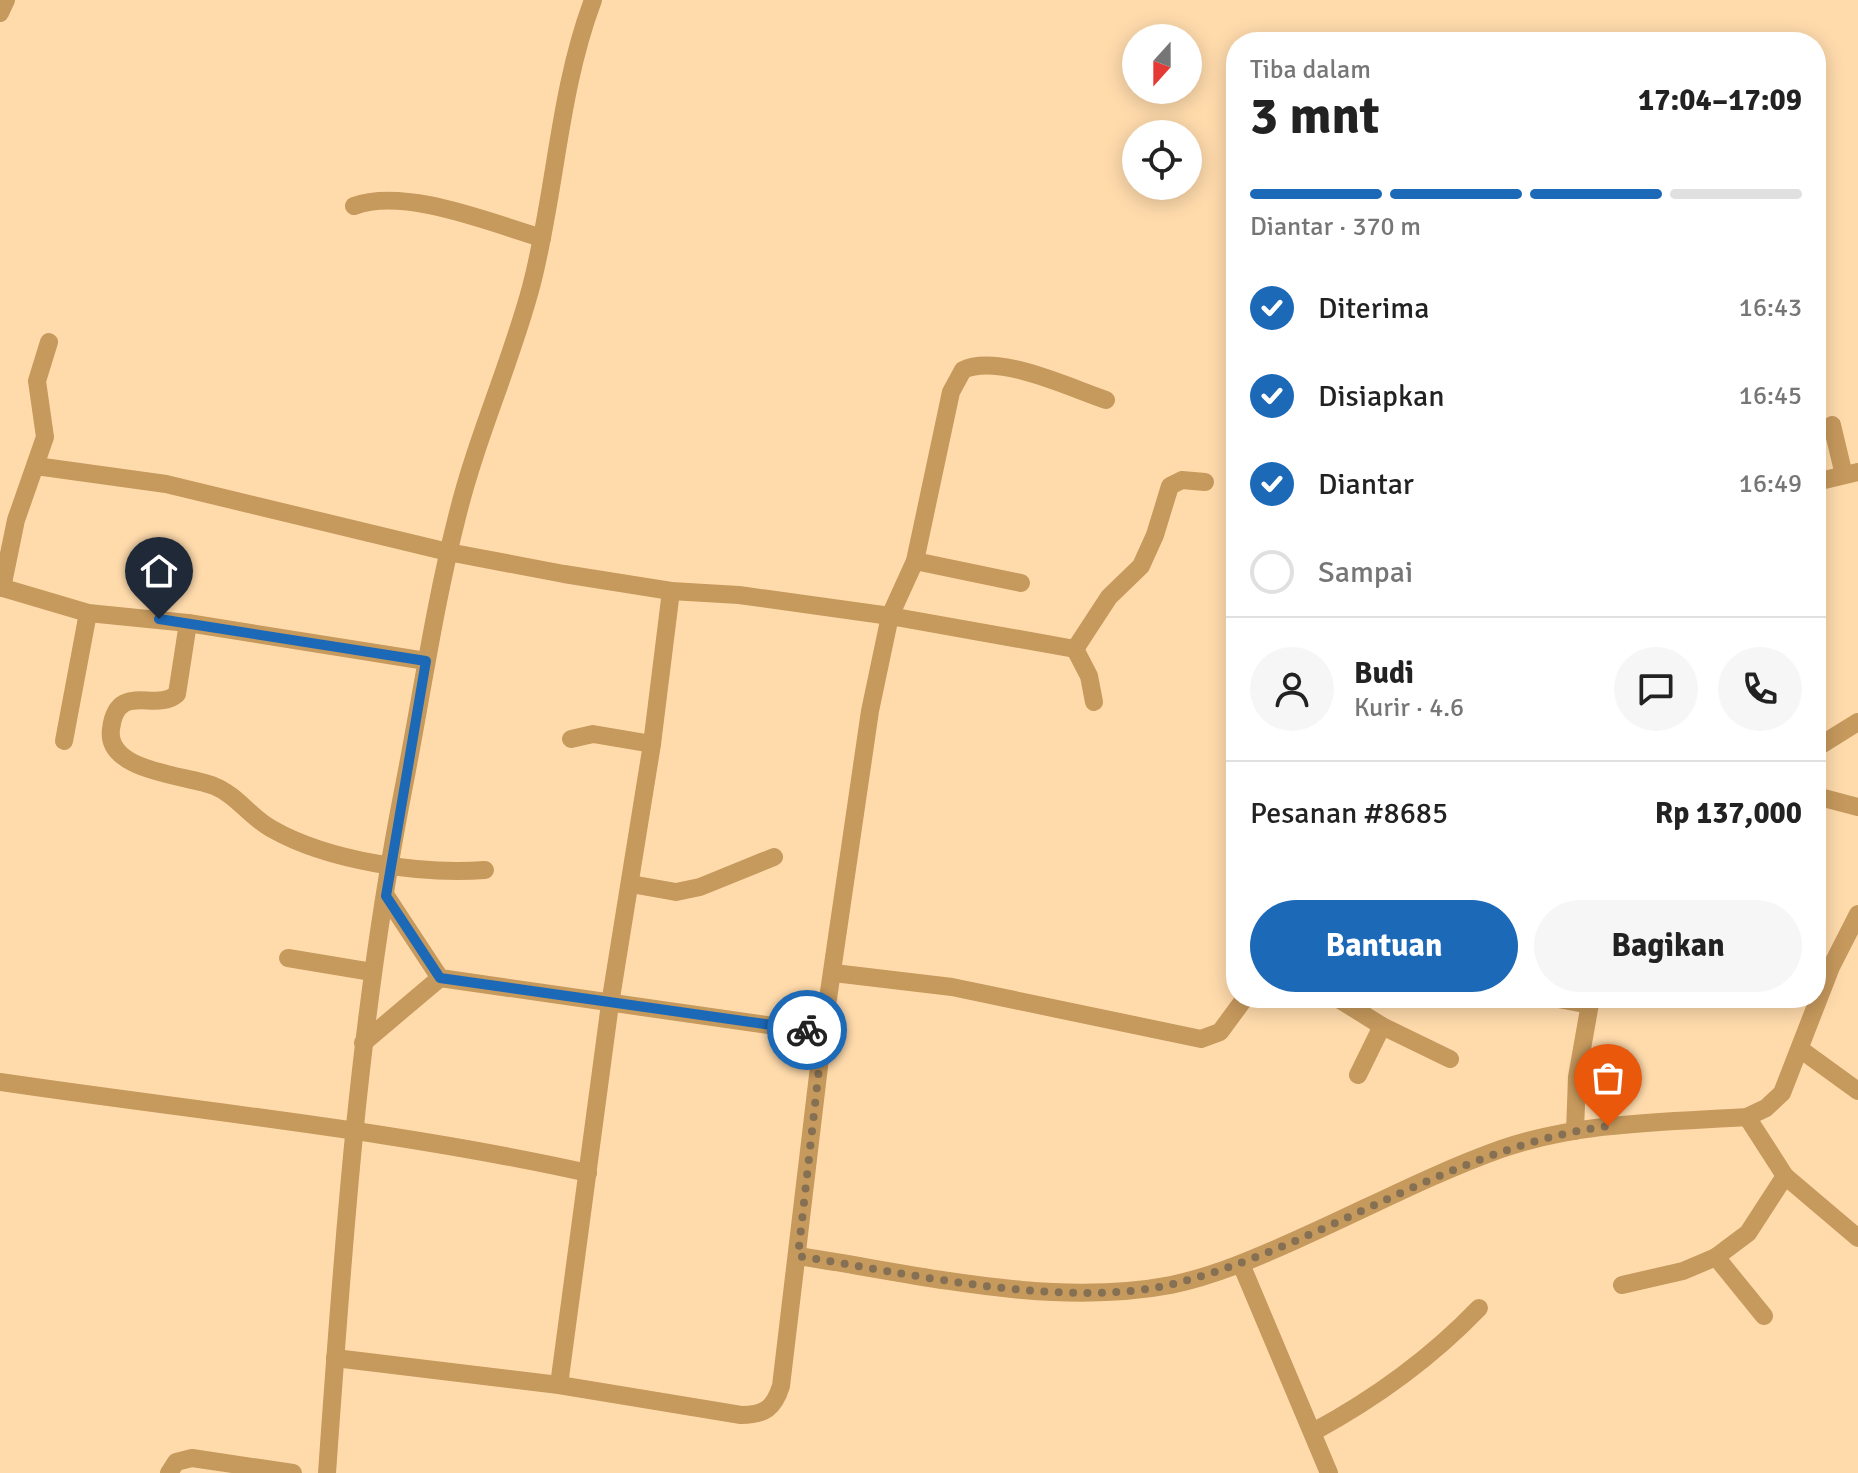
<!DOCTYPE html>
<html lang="id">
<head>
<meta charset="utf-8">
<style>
	:root { --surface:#fff; --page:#f6f6f6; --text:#222; --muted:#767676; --line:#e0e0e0; --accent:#1c69b8 }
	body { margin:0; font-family:Signika,sans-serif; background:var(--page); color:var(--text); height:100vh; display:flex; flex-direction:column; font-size:30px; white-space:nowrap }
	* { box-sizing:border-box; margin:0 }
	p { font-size:26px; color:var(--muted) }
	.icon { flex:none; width:44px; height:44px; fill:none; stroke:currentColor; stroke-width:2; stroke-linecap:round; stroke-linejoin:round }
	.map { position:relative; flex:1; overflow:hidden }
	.sheet { position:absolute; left:1226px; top:32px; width:600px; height:976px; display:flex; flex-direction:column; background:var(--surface); border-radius:32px; box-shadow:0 4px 20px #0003 }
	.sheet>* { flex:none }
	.needle { width:52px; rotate:201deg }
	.buttons { position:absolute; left:1122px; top:24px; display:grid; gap:16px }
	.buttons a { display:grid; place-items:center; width:80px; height:80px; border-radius:50%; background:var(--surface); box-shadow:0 4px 20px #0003; font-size:40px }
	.pin { position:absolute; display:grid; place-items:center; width:68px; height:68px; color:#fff; margin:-82px -34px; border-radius:50% 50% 50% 0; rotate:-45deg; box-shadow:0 0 8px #0007 }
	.pin .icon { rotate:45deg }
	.courier { position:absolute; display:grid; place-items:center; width:80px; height:80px; margin:-40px; border:6px solid #1c69b8; border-radius:50%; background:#fff; color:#222; box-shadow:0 2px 10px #0007 }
	.head em { font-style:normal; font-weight:700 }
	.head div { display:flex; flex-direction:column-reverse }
	.head { display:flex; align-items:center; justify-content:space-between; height:136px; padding:0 24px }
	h1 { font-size:52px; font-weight:700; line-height:60px }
	.bar { display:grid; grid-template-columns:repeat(4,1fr); gap:12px 8px; align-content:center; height:96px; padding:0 24px }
	.bar i { height:10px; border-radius:6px; background:var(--line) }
	.bar .active { background:var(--accent) }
	.bar p { grid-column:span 4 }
	.line { display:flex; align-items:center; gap:20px; padding:0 24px; border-top:2px solid var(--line) }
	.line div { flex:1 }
	.round { display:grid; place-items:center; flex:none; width:84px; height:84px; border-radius:42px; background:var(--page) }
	ol { padding:0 24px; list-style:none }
	li { display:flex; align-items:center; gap:24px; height:88px }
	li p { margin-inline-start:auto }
	li .icon { padding:8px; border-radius:50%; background:var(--accent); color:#fff; stroke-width:4 }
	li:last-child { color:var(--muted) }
	li i { width:44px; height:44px; border:4px solid var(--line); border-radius:50% }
	.cta { display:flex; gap:16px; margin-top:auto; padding:16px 24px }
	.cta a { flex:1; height:92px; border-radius:48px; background:var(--accent); color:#fff; font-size:32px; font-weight:700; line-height:92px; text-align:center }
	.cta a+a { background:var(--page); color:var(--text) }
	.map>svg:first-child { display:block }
</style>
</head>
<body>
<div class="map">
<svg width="1858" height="1473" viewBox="0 0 1858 1473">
	<rect width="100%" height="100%" fill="#ffdbac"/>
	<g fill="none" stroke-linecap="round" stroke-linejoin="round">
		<g stroke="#c6995d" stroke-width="18">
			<path d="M 0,13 L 6,0"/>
			<path d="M 354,206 C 405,187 491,223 542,238"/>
			<path d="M 1832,425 L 1844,475"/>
			<path d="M 36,466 L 166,484 L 448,552 L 564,574 L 671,591 L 739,595 L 890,616 L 1075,649 L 1109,597 L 1141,566 L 1155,535 L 1170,486 L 1182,480 L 1205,482"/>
			<path d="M 1816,482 L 1858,472"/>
			<path d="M 915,561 L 1021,583"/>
			<path d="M 0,587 L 88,613 L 188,623 L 426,661"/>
			<path d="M 2,588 L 16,520 L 45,437 L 37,381 L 49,342"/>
			<path d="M 188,623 L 177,694 C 156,713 117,680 111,729 C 105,772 187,775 214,786 C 237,795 251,818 272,829 C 328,861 422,875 485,870"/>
			<path d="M 1075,649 L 1089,676 L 1094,702"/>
			<path d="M 571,739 L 593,734 L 652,744"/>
			<path d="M 64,741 L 88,613"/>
			<path d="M 1816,748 L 1858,722"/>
			<path d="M 1816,796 L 1858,807"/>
			<path d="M 631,884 L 676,892 L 700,887 L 774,857"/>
			<path d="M 386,896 L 440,978 L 823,1033"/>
			<path d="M 288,958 L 372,972"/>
			<path d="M 834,973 L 952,987 L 1201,1039 L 1220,1032 L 1245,998"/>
			<path d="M 1337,998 L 1382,1026 L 1450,1059"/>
			<path d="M 1553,998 L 1590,1005"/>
			<path d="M 363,1043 L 440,978"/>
			<path d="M 1800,1049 L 1858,1091"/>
			<path d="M 1358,1075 L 1382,1026"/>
			<path d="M 0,1082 C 196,1111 394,1130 588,1173"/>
			<path d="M 1747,1117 L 1785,1176 L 1858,1238"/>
			<path d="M 1575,1131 L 1577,1077 L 1591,998"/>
			<path d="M 798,1256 C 918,1274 1049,1308 1171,1285 C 1214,1276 1256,1258 1296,1240 C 1364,1210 1431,1174 1501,1149 C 1579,1122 1665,1122 1747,1117 L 1766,1108 L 1782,1093 L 1831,967 L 1858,914"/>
			<path d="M 1241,1264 L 1329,1473"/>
			<path d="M 1622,1285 L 1683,1271 L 1716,1257"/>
			<path d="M 1764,1316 L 1716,1257 L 1748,1233 L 1785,1176"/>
			<path d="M 335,1358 L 559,1385 L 741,1415 C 765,1415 774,1408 781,1386 L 823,1033 L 870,711 L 890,616 L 915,561 L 951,392 L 963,370 C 998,353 1070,388 1106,400"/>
			<path d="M 559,1385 L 610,1004 L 652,744 L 671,591"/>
			<path d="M 1313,1432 C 1376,1398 1430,1359 1479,1308"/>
			<path d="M 169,1473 L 176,1462 L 192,1458 L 293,1473"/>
			<path d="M 327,1473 C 343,1245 359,1016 403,791 C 421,700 434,607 457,517 C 476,439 510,365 531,287 C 556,192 558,93 593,0"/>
		</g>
	</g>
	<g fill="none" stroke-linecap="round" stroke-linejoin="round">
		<path stroke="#867054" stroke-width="8" stroke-dasharray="0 14.4" d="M 807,1030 L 823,1033 L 798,1256 C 907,1273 1071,1311 1177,1283 C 1327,1244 1452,1147 1608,1126"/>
		<path stroke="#1c69b8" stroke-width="10" d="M 159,619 L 426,661 L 386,896 L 440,978 L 807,1030"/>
	</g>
</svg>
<div class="buttons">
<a><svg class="needle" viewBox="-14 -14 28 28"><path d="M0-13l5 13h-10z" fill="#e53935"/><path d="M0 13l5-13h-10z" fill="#767676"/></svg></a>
<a><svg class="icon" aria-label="locate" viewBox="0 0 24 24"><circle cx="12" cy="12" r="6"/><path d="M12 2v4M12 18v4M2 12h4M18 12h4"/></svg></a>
</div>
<div class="pin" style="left:1608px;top:1126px;background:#ea580c"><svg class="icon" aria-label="bag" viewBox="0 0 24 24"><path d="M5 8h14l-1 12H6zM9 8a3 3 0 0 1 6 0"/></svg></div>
<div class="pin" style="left:159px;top:619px;background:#1f2937"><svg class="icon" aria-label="home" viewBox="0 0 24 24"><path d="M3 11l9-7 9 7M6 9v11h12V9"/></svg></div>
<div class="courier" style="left:807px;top:1030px"><svg class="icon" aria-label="bike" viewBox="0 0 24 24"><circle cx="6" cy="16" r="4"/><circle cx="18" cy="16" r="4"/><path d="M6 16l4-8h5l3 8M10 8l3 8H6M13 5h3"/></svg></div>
<section class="sheet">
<div class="head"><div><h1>3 mnt</h1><p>Tiba dalam</p></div><em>17:04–17:09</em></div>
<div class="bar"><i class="active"></i><i class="active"></i><i class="active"></i><i></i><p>Diantar · 370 m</p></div>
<ol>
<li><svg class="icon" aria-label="check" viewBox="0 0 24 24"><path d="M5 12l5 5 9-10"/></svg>Diterima<p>16:43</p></li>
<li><svg class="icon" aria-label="check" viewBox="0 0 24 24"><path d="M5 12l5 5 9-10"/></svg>Disiapkan<p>16:45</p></li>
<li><svg class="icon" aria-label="check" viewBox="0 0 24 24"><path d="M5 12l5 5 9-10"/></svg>Diantar<p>16:49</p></li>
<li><i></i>Sampai</li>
</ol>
<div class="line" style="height:144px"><a class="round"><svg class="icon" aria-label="person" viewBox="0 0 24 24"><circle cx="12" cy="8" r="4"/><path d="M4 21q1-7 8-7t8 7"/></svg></a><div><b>Budi</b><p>Kurir · 4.6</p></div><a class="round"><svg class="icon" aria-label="chat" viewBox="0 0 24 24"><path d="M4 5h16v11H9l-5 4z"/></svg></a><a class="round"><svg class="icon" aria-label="phone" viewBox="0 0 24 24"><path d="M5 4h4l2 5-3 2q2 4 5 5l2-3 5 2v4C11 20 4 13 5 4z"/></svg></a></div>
<div class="line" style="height:104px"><div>Pesanan #8685</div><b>Rp 137,000</b></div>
<div class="cta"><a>Bantuan</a><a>Bagikan</a></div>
</section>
</div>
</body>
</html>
